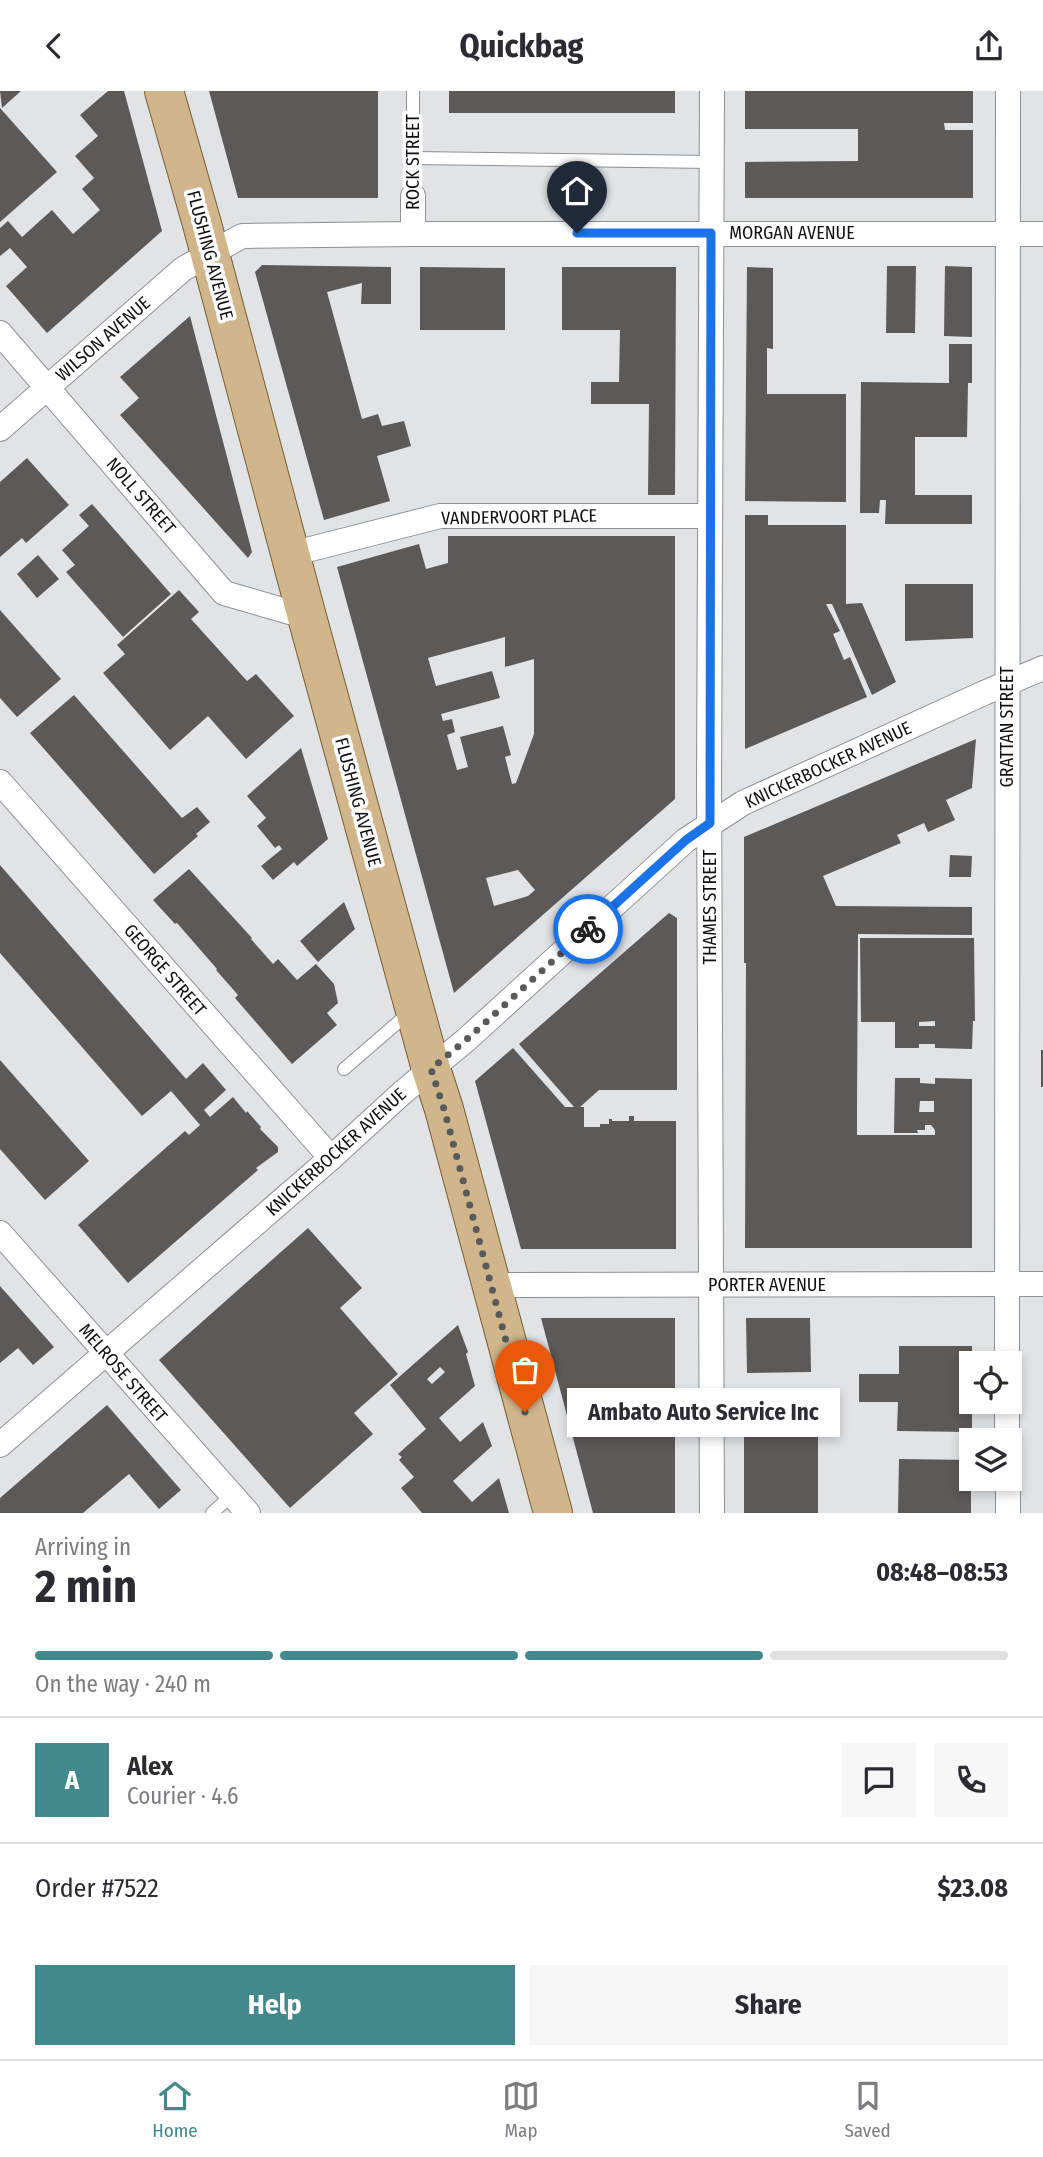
<!DOCTYPE html>
<html lang="en">
<head>
<meta charset="utf-8">
<style>
	:root { --surface:#fff; --page:#f7f7f7; --text:#2b2b33; --muted:#7c7c81; --line:#e1e1e2; --accent:#41898c }
	body { margin:0; font-family:"Fira Sans Condensed",sans-serif; background:var(--page); color:var(--text); height:100vh; display:flex; flex-direction:column; font-size:26px; white-space:nowrap }
	* { box-sizing:border-box; margin:0 }
	p { font-size:23px; color:var(--muted) }
	.icon { flex:none; width:38px; height:38px; fill:none; stroke:currentColor; stroke-width:2; stroke-linecap:round; stroke-linejoin:round }
	.map { position:relative; height:1422px; overflow:hidden }
	.drawer { display:flex; flex-direction:column; background:var(--surface); flex:1 }
	.drawer>* { flex:none }
	.fabs { position:absolute; left:959px; top:1260px; display:grid; gap:14px }
	.fabs a { display:grid; place-items:center; width:63px; height:63px; border-radius:0px; background:var(--surface); box-shadow:0 4px 10px #0003; font-size:35px }
	.pin { position:absolute; display:grid; place-items:center; width:60px; height:60px; color:#fff; margin:-72px -30px; border-radius:50% 50% 50% 0; rotate:-45deg; box-shadow:0 0 7px #0007 }
	.pin .icon { rotate:45deg }
	.courier { position:absolute; display:grid; place-items:center; width:70px; height:70px; margin:-35px; border:5px solid #1a73e8; border-radius:50%; background:#fff; color:#222; box-shadow:0 2px 9px #0007 }
	.bubble { position:absolute; height:49px; border-radius:0px; background:var(--surface); box-shadow:0 4px 10px #0003; font-size:23px; font-weight:700; line-height:49px; text-align:center }
	.overview em { font-style:normal; font-weight:700 }
	.overview div { display:flex; flex-direction:column-reverse }
	.overview { display:flex; align-items:center; justify-content:space-between; height:119px; padding:0 35px }
	h1 { font-size:46px; font-weight:700; line-height:52px }
	.bar { display:grid; grid-template-columns:repeat(4,1fr); gap:10px 7px; align-content:center; height:84px; padding:0 35px }
	.bar i { height:9px; border-radius:5px; background:var(--line) }
	.bar .on { background:var(--accent) }
	.bar p { grid-column:span 4 }
	.line { display:flex; align-items:center; gap:18px; padding:0 35px; border-top:2px solid var(--line) }
	.line div { flex:1 }
	.round { display:grid; place-items:center; flex:none; width:74px; height:74px; border-radius:0px; background:var(--page) }
	.cta { display:flex; gap:14px; margin-top:auto; padding:14px 35px }
	.cta a { flex:1; height:80px; border-radius:0px; background:var(--accent); color:#fff; font-size:28px; font-weight:700; line-height:80px; text-align:center }
	.cta a+a { background:var(--page); color:var(--text) }
	header { display:flex; justify-content:space-between; align-items:center; height:91px; padding:0 35px; background:var(--surface); font-size:32px; font-weight:700 }
	.dock { display:flex; justify-content:space-around; align-items:center; height:98px; border-top:2px solid var(--line); background:var(--surface); font-size:19px; color:var(--muted) }
	.dock a { display:grid; justify-items:center; gap:4px }
	.dock .on { color:var(--accent) }
	.map>svg:first-child { display:block }
</style>
</head>
<body>
<header><svg class="icon" aria-label="back" viewBox="0 0 24 24"><path d="M15 5l-7 7 7 7"/></svg>Quickbag<svg class="icon" aria-label="share" viewBox="0 0 24 24"><path d="M12 15V3M7 8l5-5 5 5M5 13v7h14v-7"/></svg></header>
<div class="map">
<svg width="1043" height="1422" viewBox="0 0 1043 1422">
	<rect width="100%" height="100%" fill="#e0e4e7"/>
	<g fill="#5d5957" fill-rule="evenodd">
		<path d="M 0,0 L 21,0 L 2,17 Z"/>
		<path d="M 108,0 L 124,0 L 162,140 L 47,242 L 6,195 L 27,176 L 10,157 L 0,165 L 0,137 L 8,130 L 22,146 L 52,119 L 73,143 L 100,119 L 82,98 L 94,87 L 75,65 L 98,45 L 80,24 Z"/>
		<path d="M 209,0 L 378,0 L 378,107 L 238,107 Z"/>
		<rect x="449" y="0" width="226" height="22"/>
		<path d="M 745,0 L 973,0 L 973,32 L 944,32 L 945,39 L 973,39 L 973,107 L 745,107 L 745,71 L 858,70 L 858,38 L 745,38 Z"/>
		<path d="M 0,17 L 57,81 L 0,131 Z"/>
		<path d="M 262,174 L 391,176 L 391,213 L 361,213 L 362,192 L 327,201 L 362,328 L 378,323 L 382,335 L 404,330 L 411,355 L 377,365 L 390,410 L 324,429 L 255,181 Z"/>
		<path d="M 887,175 L 916,175 L 915,242 L 886,242 Z"/>
		<path d="M 945,175 L 972,176 L 972,246 L 944,245 Z"/>
		<path d="M 420,176 L 505,177 L 505,239 L 420,239 Z"/>
		<path d="M 562,176 L 676,176 L 675,404 L 648,404 L 649,313 L 591,313 L 591,291 L 619,291 L 620,239 L 562,239 Z"/>
		<path d="M 747,176 L 773,177 L 773,258 L 767,257 L 767,303 L 846,303 L 846,411 L 745,410 Z"/>
		<path d="M 190,225 L 252,461 L 248,467 L 120,324 L 139,307 L 120,286 Z"/>
		<path d="M 949,253 L 972,253 L 972,292 L 968,292 L 967,346 L 915,346 L 915,404 L 972,404 L 972,433 L 885,433 L 886,409 L 880,409 L 879,422 L 860,422 L 861,291 L 949,292 Z"/>
		<path d="M 27,367 L 69,414 L 26,452 L 22,447 L 0,466 L 0,391 Z"/>
		<path d="M 92,413 L 171,503 L 123,546 L 66,481 L 75,474 L 62,459 L 89,435 L 79,424 Z"/>
		<path d="M 745,424 L 768,424 L 768,434 L 846,434 L 846,513 L 862,512 L 896,591 L 872,604 L 832,513 L 826,513 L 840,540 L 833,543 L 844,569 L 850,566 L 867,606 L 745,658 Z"/>
		<path d="M 448,445 L 675,445 L 675,708 L 454,902 L 337,476 L 419,453 L 426,478 L 448,472 ZM 505,546 L 505,576 L 534,568 L 534,643 L 516,692 L 512,693 L 505,666 L 511,664 L 503,635 L 460,646 L 468,676 L 457,679 L 447,644 L 455,641 L 452,628 L 443,630 L 441,623 L 500,607 L 492,580 L 436,595 L 428,567 ZM 518,779 L 535,799 L 528,805 L 494,815 L 486,787 Z"/>
		<path d="M 38,464 L 59,488 L 37,507 L 17,483 Z"/>
		<path d="M 905,493 L 973,493 L 973,547 L 905,550 Z"/>
		<path d="M 179,499 L 199,521 L 191,528 L 247,590 L 256,583 L 294,625 L 246,668 L 208,625 L 170,659 L 103,582 L 125,563 L 117,554 Z"/>
		<path d="M 0,519 L 61,588 L 17,626 L 0,607 Z"/>
		<path d="M 74,604 L 182,727 L 197,716 L 210,731 L 196,743 L 198,745 L 154,783 L 30,642 Z"/>
		<path d="M 976,648 L 972,697 L 946,709 L 955,729 L 928,741 L 924,732 L 897,744 L 901,752 L 823,785 L 836,815 L 972,816 L 972,844 L 858,843 L 857,1016 L 857,1044 L 935,1044 L 935,1039 L 931,1034 L 925,1034 L 925,1039 L 917,1039 L 918,1042 L 894,1042 L 895,987 L 920,987 L 920,992 L 935,993 L 935,987 L 972,988 L 972,1157 L 745,1157 L 746,872 L 744,872 L 744,746 ZM 920,1010 L 934,1010 L 934,1021 L 919,1021 Z"/>
		<path d="M 301,657 L 328,748 L 297,775 L 294,771 L 273,789 L 261,775 L 282,758 L 279,754 L 275,757 L 257,735 L 266,727 L 247,705 Z"/>
		<path d="M 950,764 L 972,765 L 971,786 L 949,786 Z"/>
		<path d="M 0,774 L 186,988 L 203,972 L 226,999 L 204,1019 L 210,1026 L 233,1006 L 246,1022 L 247,1020 L 261,1036 L 260,1038 L 278,1056 L 278,1061 L 256,1077 L 258,1079 L 128,1192 L 78,1134 L 185,1040 L 189,1044 L 200,1034 L 171,1000 L 142,1025 L 0,862 Z"/>
		<path d="M 189,778 L 252,847 L 251,848 L 273,873 L 278,868 L 297,889 L 316,873 L 334,893 L 338,912 L 327,922 L 337,934 L 292,973 L 235,907 L 238,904 L 216,879 L 217,878 L 177,832 L 175,833 L 153,809 Z"/>
		<path d="M 344,811 L 355,838 L 318,871 L 300,850 Z"/>
		<path d="M 669,822 L 677,827 L 677,999 L 599,999 L 580,1016 L 584,1016 L 584,1036 L 600,1036 L 600,1033 L 609,1033 L 609,1028 L 612,1028 L 612,1030 L 629,1030 L 629,1025 L 634,1025 L 634,1030 L 676,1030 L 676,1158 L 521,1158 L 475,990 L 513,957 L 565,1016 L 574,1016 L 519,953 Z"/>
		<path d="M 860,847 L 974,847 L 975,930 L 973,930 L 972,958 L 935,957 L 935,953 L 919,953 L 919,957 L 895,957 L 895,931 L 861,931 ZM 935,930 L 935,935 L 919,935 L 919,931 Z"/>
		<rect x="1041" y="959" width="2" height="37"/>
		<path d="M 0,969 L 89,1070 L 45,1109 L 0,1058 Z"/>
		<path d="M 308,1137 L 362,1197 L 340,1217 L 398,1283 L 354,1322 L 373,1343 L 290,1417 L 159,1269 Z"/>
		<path d="M 0,1195 L 54,1256 L 33,1274 L 18,1257 L 0,1272 Z"/>
		<path d="M 541,1227 L 675,1227 L 675,1422 L 593,1422 ZM 581,1306 L 642,1306 L 642,1309 L 645,1309 L 645,1313 L 581,1313 Z"/>
		<path d="M 746,1227 L 810,1227 L 811,1281 L 747,1282 Z"/>
		<path d="M 458,1234 L 468,1261 L 466,1263 L 475,1295 L 439,1327 L 460,1351 L 483,1331 L 492,1355 L 453,1390 L 472,1411 L 499,1387 L 509,1422 L 422,1422 L 401,1397 L 414,1386 L 399,1369 L 402,1366 L 398,1363 L 426,1338 L 390,1294 ZM 440,1276 L 445,1281 L 432,1293 L 427,1288 Z"/>
		<path d="M 899,1255 L 972,1255 L 972,1341 L 897,1340 L 898,1311 L 859,1311 L 859,1283 L 899,1283 Z"/>
		<path d="M 107,1314 L 181,1399 L 159,1418 L 129,1383 L 83,1422 L 0,1422 L 0,1407 Z"/>
		<rect x="744" y="1340" width="74" height="82"/>
		<path d="M 899,1368 L 971,1369 L 971,1422 L 898,1422 Z"/>
	</g>
	<g fill="none" stroke-linecap="round" stroke-linejoin="round">
		<g stroke="#8d9093" stroke-width="14">
			<g id="service">
				<path d="M 413,0 L 413,105"/>
				<path d="M 413,67 L 711,71"/>
				<path d="M 344,978 L 410,921"/>
				<path d="M 212,1422 L 232,1404"/>
			</g>
		</g>
		<g stroke="#8d9093" stroke-width="26">
			<g id="minor">
				<path d="M 712,0 L 709,691 L 712,1422"/>
				<path d="M 413,105 L 413,143"/>
				<path d="M 0,242 L 224,502 L 307,526"/>
				<path d="M 0,338 L 183,178 L 242,145 L 413,143 L 1043,143"/>
				<path d="M 291,463 L 440,425 L 710,425"/>
				<path d="M 0,691 L 331,1067"/>
				<path d="M 0,1142 L 248,1422"/>
				<path d="M 490,1194 L 1043,1193"/>
				<path d="M 1007,1272 L 1008,0"/>
				<path d="M 1007,1311 L 1007,1349"/>
				<path d="M 0,1354 L 331,1067 L 402,1002 L 466,949 L 686,749 L 743,712 L 984,602 L 1043,577"/>
				<path d="M 1008,1388 L 1008,1422"/>
			</g>
		</g>
		<g stroke="#7a5d30" stroke-width="40">
			<path id="primary" d="M 164,0 L 202,133 L 307,526 L 431,978 L 444,1018 L 553,1422"/>
		</g>
		<use href="#service" stroke="#fff" stroke-width="12"/>
		<use href="#minor" stroke="#fff" stroke-width="24"/>
		<use href="#primary" stroke="#d1b68c" stroke-width="38"/>
	</g>
	<g fill="none" stroke-linecap="round" stroke-linejoin="round">
		<path stroke="#585a5c" stroke-width="7" stroke-dasharray="0 12.6" d="M 525,1321 L 444,1018 L 431,978 L 466,949 L 588,838"/>
		<path stroke="#1a73e8" stroke-width="9" d="M 577,142 L 711,142 L 710,732 L 686,749 L 588,838"/>
	</g>
	<g text-anchor="middle" stroke-width="7" stroke-linejoin="round" paint-order="stroke">
		<g font-size="18" fill="#0f1011" stroke="#fff">
			<text transform="translate(413 71) rotate(-90)" y="6">ROCK STREET</text>
			<text x="792" y="148">MORGAN AVENUE</text>
			<text transform="translate(210 164) rotate(75)" y="6">FLUSHING AVENUE</text>
			<text transform="translate(103 248) rotate(-41)" y="6">WILSON AVENUE</text>
			<text transform="translate(141 405) rotate(49)" y="6">NOLL STREET</text>
			<text transform="translate(519 426) rotate(-1)" y="6">VANDERVOORT PLACE</text>
			<text transform="translate(1007 636) rotate(-90)" y="6">GRATTAN STREET</text>
			<text transform="translate(828 674) rotate(-25)" y="6">KNICKERBOCKER AVENUE</text>
			<text transform="translate(358 711) rotate(75)" y="6">FLUSHING AVENUE</text>
			<text transform="translate(710 816) rotate(-90)" y="6">THAMES STREET</text>
			<text transform="translate(165 879) rotate(49)" y="6">GEORGE STREET</text>
			<text transform="translate(336 1061) rotate(-42)" y="6">KNICKERBOCKER AVENUE</text>
			<text x="767" y="1200">PORTER AVENUE</text>
			<text transform="translate(123 1282) rotate(49)" y="6">MELROSE STREET</text>
		</g>
	</g>
</svg>
<div class="fabs">
<a><svg class="icon" aria-label="locate" viewBox="0 0 24 24"><circle cx="12" cy="12" r="6"/><path d="M12 2v4M12 18v4M2 12h4M18 12h4"/></svg></a>
<a><svg class="icon" aria-label="layers" viewBox="0 0 24 24"><path d="M12 4l9 5-9 5-9-5zM3 14l9 5 9-5"/></svg></a>
</div>
<div class="pin" style="left:525px;top:1321px;background:#ea580c"><svg class="icon" aria-label="bag" viewBox="0 0 24 24"><path d="M5 8h14l-1 12H6zM9 8a3 3 0 0 1 6 0"/></svg></div>
<div class="pin" style="left:577px;top:142px;background:#1f2937"><svg class="icon" aria-label="home" viewBox="0 0 24 24"><path d="M3 11l9-7 9 7M6 9v11h12V9"/></svg></div>
<div class="courier" style="left:588px;top:838px"><svg class="icon" aria-label="bike" viewBox="0 0 24 24"><circle cx="6" cy="16" r="4"/><circle cx="18" cy="16" r="4"/><path d="M6 16l4-8h5l3 8M10 8l3 8H6M13 5h3"/></svg></div>
<div class="bubble" style="left:567px;top:1297px;width:273px">Ambato Auto Service Inc</div>
</div>
<section class="drawer">
<div class="overview"><div><h1>2 min</h1><p>Arriving in</p></div><em>08:48–08:53</em></div>
<div class="bar"><i class="on"></i><i class="on"></i><i class="on"></i><i></i><p>On the way · 240 m</p></div>
<div class="line" style="height:126px"><b class="round" style="background:var(--accent);color:#fff">A</b><div><b>Alex</b><p>Courier · 4.6</p></div><a class="round"><svg class="icon" aria-label="chat" viewBox="0 0 24 24"><path d="M4 5h16v11H9l-5 4z"/></svg></a><a class="round"><svg class="icon" aria-label="phone" viewBox="0 0 24 24"><path d="M5 4h4l2 5-3 2q2 4 5 5l2-3 5 2v4C11 20 4 13 5 4z"/></svg></a></div>
<div class="line" style="height:91px"><div>Order #7522</div><b>$23.08</b></div>
<div class="cta"><a>Help</a><a>Share</a></div>
</section>
<nav class="dock">
<a class="on"><svg class="icon" aria-label="home" viewBox="0 0 24 24"><path d="M3 11l9-7 9 7M6 9v11h12V9"/></svg>Home</a>
<a><svg class="icon" aria-label="map" viewBox="0 0 24 24"><path d="M3 6l6-2 6 2 6-2v14l-6 2-6-2-6 2zM9 4v14M15 6v14"/></svg>Map</a>
<a><svg class="icon" aria-label="saved" viewBox="0 0 24 24"><path d="M7 4h10v16l-5-4-5 4z"/></svg>Saved</a>
</nav>
</body>
</html>
